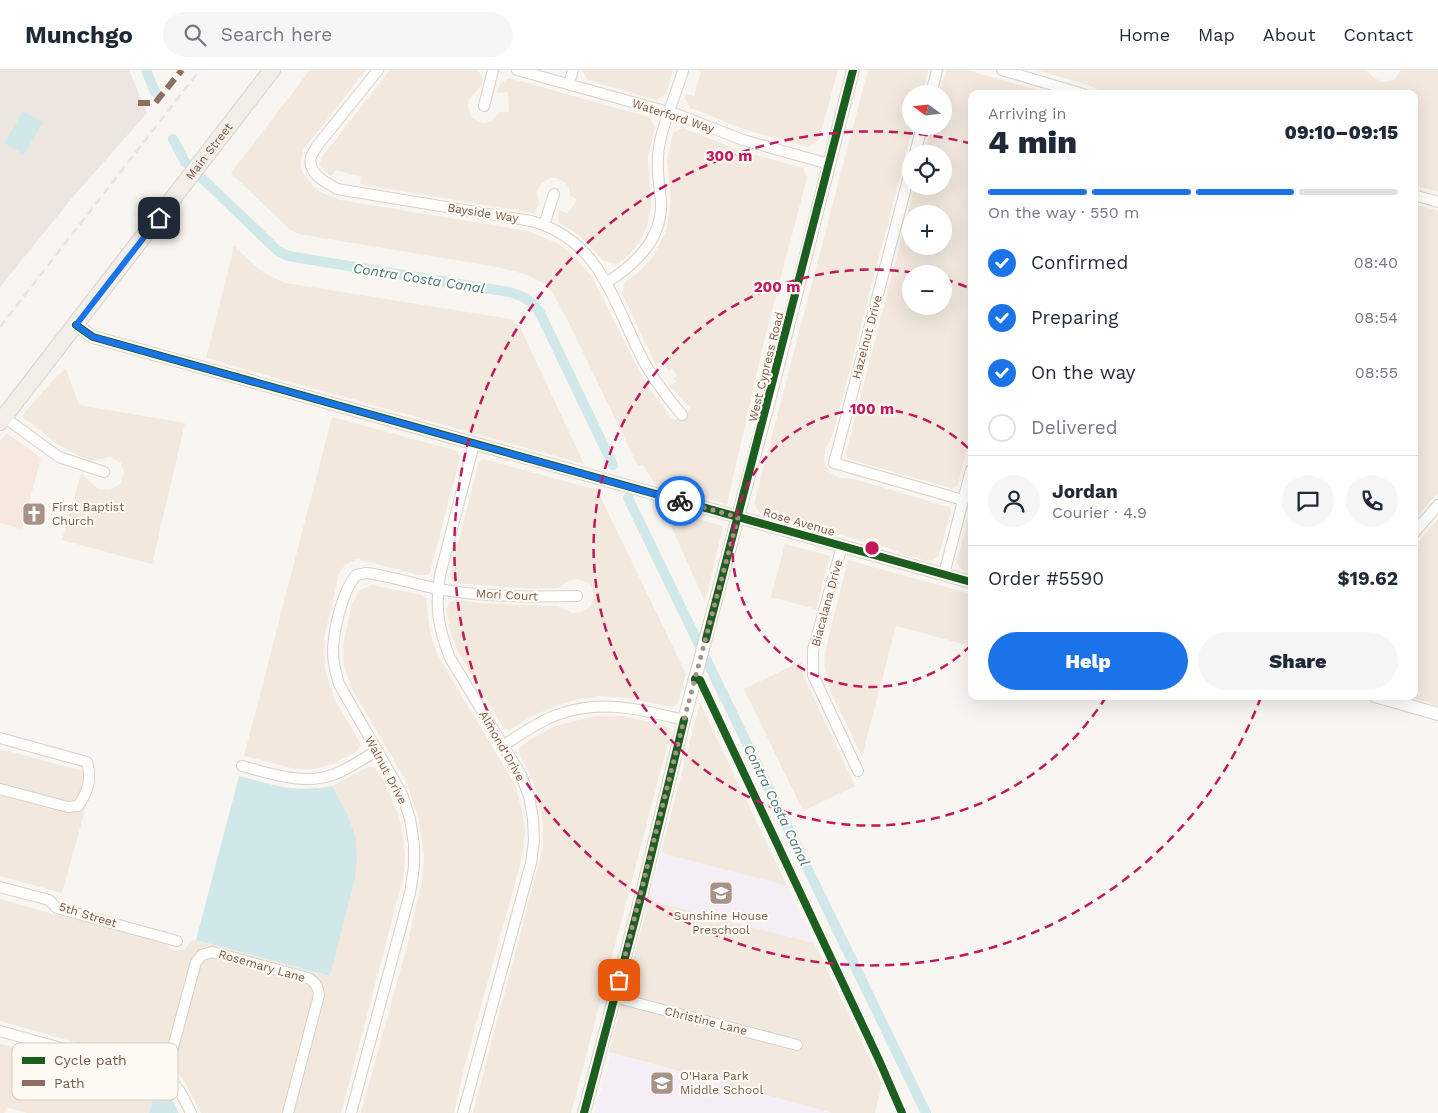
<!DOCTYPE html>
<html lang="en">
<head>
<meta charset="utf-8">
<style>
	:root { --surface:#fff; --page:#f6f6f7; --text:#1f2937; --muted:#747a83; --line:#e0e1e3; --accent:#1a73e8 }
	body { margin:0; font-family:"Work Sans",sans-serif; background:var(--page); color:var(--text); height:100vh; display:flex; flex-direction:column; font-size:19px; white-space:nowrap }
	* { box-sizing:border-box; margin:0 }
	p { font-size:16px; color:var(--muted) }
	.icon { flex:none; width:28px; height:28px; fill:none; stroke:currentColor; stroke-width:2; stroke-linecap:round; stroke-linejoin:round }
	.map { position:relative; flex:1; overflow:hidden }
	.details { position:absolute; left:968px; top:20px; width:450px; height:610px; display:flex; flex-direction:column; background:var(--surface); border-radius:10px; box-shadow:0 5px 20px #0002 }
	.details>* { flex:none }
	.needle { width:32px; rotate:285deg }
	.controls { position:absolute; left:902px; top:15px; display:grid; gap:10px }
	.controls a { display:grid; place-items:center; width:50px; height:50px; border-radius:50%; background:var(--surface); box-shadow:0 5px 20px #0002; font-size:25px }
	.pin { position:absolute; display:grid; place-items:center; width:42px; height:42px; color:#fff; margin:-21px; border-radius:10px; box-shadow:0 2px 8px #0006 }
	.courier { position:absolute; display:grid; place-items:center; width:50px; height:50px; margin:-25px; border:4px solid #1a73e8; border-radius:50%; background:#fff; color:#222; box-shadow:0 1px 6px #0007 }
	.headline em { font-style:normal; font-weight:800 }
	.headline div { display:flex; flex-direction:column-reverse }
	.headline { display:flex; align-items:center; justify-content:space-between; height:85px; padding:0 20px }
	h1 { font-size:32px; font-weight:800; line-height:38px }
	.bar { display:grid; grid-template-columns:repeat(4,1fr); gap:8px 5px; align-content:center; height:60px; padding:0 20px }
	.bar i { height:6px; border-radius:4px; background:var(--line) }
	.bar .selected { background:var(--accent) }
	.bar p { grid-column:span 4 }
	.line { display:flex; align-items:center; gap:12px; padding:0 20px; border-top:1px solid var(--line) }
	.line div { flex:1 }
	.round { display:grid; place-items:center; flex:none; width:52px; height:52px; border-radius:26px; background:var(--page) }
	ol { padding:0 20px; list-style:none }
	li { display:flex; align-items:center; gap:15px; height:55px }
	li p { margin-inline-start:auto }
	li .icon { padding:5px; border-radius:50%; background:var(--accent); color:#fff; stroke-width:4 }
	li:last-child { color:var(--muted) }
	li i { width:28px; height:28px; border:2px solid var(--line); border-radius:50% }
	.cta { display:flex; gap:10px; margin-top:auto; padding:10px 20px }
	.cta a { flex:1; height:58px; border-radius:30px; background:var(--accent); color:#fff; font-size:20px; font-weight:800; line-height:58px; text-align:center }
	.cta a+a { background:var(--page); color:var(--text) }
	header { display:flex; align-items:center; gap:30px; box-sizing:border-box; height:70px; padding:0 25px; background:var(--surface); border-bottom:1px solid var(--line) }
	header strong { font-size:24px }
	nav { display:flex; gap:28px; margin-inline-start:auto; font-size:18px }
	.search { width:350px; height:45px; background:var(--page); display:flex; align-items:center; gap:12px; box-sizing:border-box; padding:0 18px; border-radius:28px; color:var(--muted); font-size:19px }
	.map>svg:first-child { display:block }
</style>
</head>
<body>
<header>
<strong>Munchgo</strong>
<div class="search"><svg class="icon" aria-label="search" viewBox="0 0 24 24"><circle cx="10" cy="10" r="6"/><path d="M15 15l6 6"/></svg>Search here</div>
<nav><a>Home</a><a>Map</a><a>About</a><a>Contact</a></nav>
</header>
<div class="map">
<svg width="1438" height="1043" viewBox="0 0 1438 1043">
	<rect width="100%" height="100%" fill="#f9f5f0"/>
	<g fill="#f2e8de" fill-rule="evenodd">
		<path d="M 310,0 L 366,0 L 303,80 L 301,91 L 301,99 L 304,105 L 312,115 L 320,122 L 340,130 L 528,161 L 559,174 L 576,188 L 592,207 L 645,313 L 674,351 L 690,338 L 670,316 L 676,312 L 674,308 L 677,305 L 672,299 L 669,301 L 663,291 L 656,295 L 622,223 L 625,212 L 639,202 L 652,188 L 666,162 L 671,132 L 667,90 L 673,63 L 683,58 L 738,80 L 803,98 L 807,108 L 765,267 L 727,434 L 655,414 L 643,395 L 638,396 L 565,245 L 552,222 L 543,213 L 525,204 L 497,197 L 298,164 L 289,159 L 231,103 Z"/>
		<path d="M 390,0 L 478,0 L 483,9 L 481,16 L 469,29 L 468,37 L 471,47 L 483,53 L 491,52 L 500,42 L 509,42 L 508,22 L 497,23 L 500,14 L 509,8 L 649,47 L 655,57 L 648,87 L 651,136 L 647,157 L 639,172 L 629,185 L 616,194 L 604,191 L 579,165 L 558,152 L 559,141 L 560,140 L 567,144 L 577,130 L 570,125 L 569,118 L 566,113 L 557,108 L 550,108 L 541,114 L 537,122 L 539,134 L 533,143 L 360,114 L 361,107 L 335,100 L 332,106 L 328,104 L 320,96 L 321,88 Z"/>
		<path d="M 582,0 L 673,0 L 666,24 L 656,30 L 588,10 Z"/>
		<path d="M 696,0 L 838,0 L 819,70 L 808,77 L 743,59 L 709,45 L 690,38 L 685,28 L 686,24 L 694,26 L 701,2 Z"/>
		<path d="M 868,0 L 928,0 L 922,24 L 911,24 L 911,56 L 913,56 L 832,367 L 825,379 L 824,388 L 826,397 L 831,403 L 840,408 L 854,409 L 949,437 L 951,441 L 939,485 L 935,489 L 930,492 L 898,483 L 898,481 L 765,444 L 759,442 L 754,434 Z"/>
		<path d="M 946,0 L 967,0 L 1051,24 L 971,24 L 971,363 L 958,414 L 956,417 L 951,418 L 851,390 L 847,388 L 846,383 L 915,116 L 944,116 L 944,84 L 924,84 L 931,56 L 944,56 L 944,24 L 939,24 ZM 911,144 L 944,144 L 944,176 L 911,176 ZM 911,204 L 944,204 L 944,236 L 911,236 Z"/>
		<path d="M 1037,0 L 1366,0 L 1374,8 L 1382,12 L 1394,10 L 1401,0 L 1438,0 L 1438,122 L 1414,115 L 1414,24 L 1107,24 L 1088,15 Z"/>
		<path d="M 1414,134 L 1438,141 L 1438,423 L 1414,450 Z"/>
		<path d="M 234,176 L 262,202 L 285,213 L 512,249 L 520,257 L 584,394 L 206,288 Z"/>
		<path d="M 66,299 L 79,335 L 185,353 L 152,494 L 62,470 L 81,404 L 98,419 L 110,420 L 120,414 L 124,403 L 121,393 L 110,387 L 91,391 L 85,389 L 57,374 L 22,346 L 54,309 Z"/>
		<path d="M 332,347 L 454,380 L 458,382 L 460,388 L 430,502 L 428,505 L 418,505 L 357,489 L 345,495 L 339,503 L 324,568 L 325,599 L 334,628 L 361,675 L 356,682 L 335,693 L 315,699 L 295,699 L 244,686 Z"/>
		<path d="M 483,389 L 601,421 L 601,428 L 686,604 L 677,635 L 671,637 L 628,628 L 598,626 L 575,630 L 553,637 L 531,647 L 509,660 L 504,659 L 458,582 L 449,557 L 447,538 L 449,533 L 455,530 L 490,534 L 557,536 L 573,543 L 582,542 L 588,538 L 591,535 L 594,524 L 591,515 L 586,512 L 578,509 L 570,510 L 558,518 L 535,519 L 467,514 L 456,513 L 451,510 L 450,504 L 479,392 Z"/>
		<path d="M 971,438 L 971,503 L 962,500 L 957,492 Z"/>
		<path d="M 664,440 L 723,456 L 705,532 Z"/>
		<path d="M 1438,449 L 1438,636 L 1405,626 L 1414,626 L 1414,477 Z"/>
		<path d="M 785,474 L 830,486 L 816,539 L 771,527 Z"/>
		<path d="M 848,490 L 971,524 L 971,576 L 896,556 L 862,686 L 830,620 L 824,591 L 828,569 Z"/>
		<path d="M 372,515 L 421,525 L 426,528 L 430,563 L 437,583 L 449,605 L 511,708 L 516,717 L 523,746 L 525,765 L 521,791 L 464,998 L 454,1043 L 361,1043 L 407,876 L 422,811 L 424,787 L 419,750 L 405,709 L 352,619 L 344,596 L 343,575 L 352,533 L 360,520 Z"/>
		<path d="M 802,591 L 801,598 L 803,605 L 855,716 L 803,741 L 744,619 Z"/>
		<path d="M 700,633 L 787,816 L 661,783 Z"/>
		<path d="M 595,646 L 623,646 L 641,650 L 666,656 L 671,661 L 571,1043 L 473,1043 L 543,778 L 543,755 L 539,728 L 531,706 L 519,683 L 519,678 L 531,669 L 555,656 Z"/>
		<path d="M 0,679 L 95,704 L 62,823 L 0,806 Z"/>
		<path d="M 370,696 L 375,698 L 384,712 L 399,746 L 403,765 L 405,787 L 403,809 L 341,1043 L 201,1043 L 185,1012 L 177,1002 L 163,994 L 156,995 L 0,951 L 0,829 L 57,845 L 58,843 L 164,872 L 169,878 L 176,881 L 185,879 L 192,870 L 196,870 L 330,906 L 355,765 L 347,743 L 332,716 Z"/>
		<path d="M 649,830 L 814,873 L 882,1014 L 875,1043 L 832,1043 L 609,982 Z"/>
		<path d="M 0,974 L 29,980 L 157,1015 L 149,1043 L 28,1043 L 6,1037 L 4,1043 L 0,1043 Z"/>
	</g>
	<path fill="#f6e8e1" d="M 7,363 L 41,388 L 22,459 L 0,453 L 0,371 Z"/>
	<path fill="#ede5e0" d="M 0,0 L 129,0 L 147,43 L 72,128 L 0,217 Z"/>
	<g fill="#f6eef6">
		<path d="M 661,783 L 787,816 L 814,873 L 649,830 Z"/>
		<path d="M 611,983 L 832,1043 L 595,1043 Z"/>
	</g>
	<g fill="#d0e8ea">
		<path d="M 23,42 L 43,52 L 24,84 L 4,73 Z"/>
		<path d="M 239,706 C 275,715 294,723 332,716 L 347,743 L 355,765 L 357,787 L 355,808 L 330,906 L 196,870 Z"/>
		<path d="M 157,1015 L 168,1021 L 179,1043 L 149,1043 Z"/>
	</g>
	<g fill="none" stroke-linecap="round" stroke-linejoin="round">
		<g stroke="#d0e8ea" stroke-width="10">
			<path d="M 146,0 L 155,22"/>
			<path d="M 173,69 L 185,92 L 278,181 L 288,186 L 509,222 C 525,226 530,230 540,243 L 613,395"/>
			<path d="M 628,428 L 926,1043"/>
		</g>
		<g stroke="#d7d1cb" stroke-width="12">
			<g id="minor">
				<path d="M 378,0 L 317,76 C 315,80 312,84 311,87 C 307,103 326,113 337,119 L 531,151 C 601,170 613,232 642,288 C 653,309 667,327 682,345"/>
				<path d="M 517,0 L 679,45 L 743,70 L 829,94"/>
				<path d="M 1002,0 L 1083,24"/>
				<path d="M 569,14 L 573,0"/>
				<path d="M 931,24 L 937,0"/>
				<path d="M 484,36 L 493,0"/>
				<path d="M 915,84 L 922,56"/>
				<path d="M 911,98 L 834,393 L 963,430"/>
				<path d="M 1414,125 L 1438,132"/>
				<path d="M 544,155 L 554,124"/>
				<path d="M 606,213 C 635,195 663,168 661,131 C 659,112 656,96 659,77 C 663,51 676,26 683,0"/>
				<path d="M 4,347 L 59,387 L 104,402"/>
				<path d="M 1414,463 L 1438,435"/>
				<path d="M 842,476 L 813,580 L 813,605 L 858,701"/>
				<path d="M 944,504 L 971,400"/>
				<path d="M 0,668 L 87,692 C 92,709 88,722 78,736 L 68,737 L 0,719"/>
				<path d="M 504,675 C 520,665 536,653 554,646 C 600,628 639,639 684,650"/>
				<path d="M 242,696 C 272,704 305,716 335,704 C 350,698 363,689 376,681"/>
				<path d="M 0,817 L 49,830 L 57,838 L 177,871"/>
				<path d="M 614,927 L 797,975"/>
				<path d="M 0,961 L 165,1007 C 179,1015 184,1029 191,1043"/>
				<path d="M 165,1007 L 196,892 L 202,885 L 212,882 L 308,908 C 315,912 318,916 319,925 L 288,1043"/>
				<path d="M 351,1043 L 410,823 L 414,797 L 414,774 L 410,749 L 402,724 L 339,614 C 336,604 333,594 333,583 C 333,561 342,522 356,505 L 366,503 C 391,506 414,514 438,519 C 484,527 530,527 577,526"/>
				<path d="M 463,1043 L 531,793 L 534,771 L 533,749 L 529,726 L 521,705 L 450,588 C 438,558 435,536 440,505 L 474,374"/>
			</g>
		</g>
		<g stroke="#d7d1cb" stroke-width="14">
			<g id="tertiary">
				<path d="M 76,255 L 93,267 L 971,512"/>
				<path d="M 1375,626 L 1438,644"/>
				<path d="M 584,1043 L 642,823 L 684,650 L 771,323 L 853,0"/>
			</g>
		</g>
		<g stroke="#dad1cc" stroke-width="18">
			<g id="primary">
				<path id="s1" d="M 0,352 L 272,0"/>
			</g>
		</g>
		<use href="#minor" stroke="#fefefd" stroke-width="10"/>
		<use href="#tertiary" stroke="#fefefd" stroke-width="12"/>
		<use href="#primary" stroke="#f3eee8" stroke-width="16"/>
		<path stroke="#e6e3e7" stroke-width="2.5" stroke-dasharray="8 5" stroke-linecap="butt" d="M 0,257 L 200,0"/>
		<path stroke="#8d6e63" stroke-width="6" stroke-dasharray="12 6" stroke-linecap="butt" d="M 138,33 L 155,33 L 182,0"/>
		<g stroke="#fffaf3" stroke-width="11">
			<g id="cycleway">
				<path d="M 76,255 L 93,267 L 971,512"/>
				<path d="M 706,569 L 853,0"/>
				<path d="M 695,609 L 700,610 L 879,990 L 902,1043"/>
				<path d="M 584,1043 L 642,823 L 684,650"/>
			</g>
		</g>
		<use href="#cycleway" stroke="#1b5e20" stroke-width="8"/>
	</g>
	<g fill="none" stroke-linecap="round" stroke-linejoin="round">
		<path stroke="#a69286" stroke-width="5" stroke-dasharray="0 9" d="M 619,910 L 684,650 L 738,447 L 680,431"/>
		<path stroke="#1a73e8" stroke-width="6" d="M 159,148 L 76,255 L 93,267 L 680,431"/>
	</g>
	<g fill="none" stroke="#c2185b" stroke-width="2.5" stroke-dasharray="9 6">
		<path d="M971 575A139 139 0 1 1 971 381"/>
		<path d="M1106 627A278 278 0 1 1 915 203M944 209A278 278 0 0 1 969 218"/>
		<path d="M1261 627A417 417 0 1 1 969 73"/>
	</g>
	<defs>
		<g id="church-square" transform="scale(1.25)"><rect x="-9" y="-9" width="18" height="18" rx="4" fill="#a69286" stroke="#fffaf3"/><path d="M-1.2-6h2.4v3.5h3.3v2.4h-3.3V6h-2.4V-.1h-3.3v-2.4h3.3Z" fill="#fff"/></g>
		<g id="school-square" transform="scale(1.25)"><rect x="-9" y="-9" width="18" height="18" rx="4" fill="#a69286" stroke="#fffaf3"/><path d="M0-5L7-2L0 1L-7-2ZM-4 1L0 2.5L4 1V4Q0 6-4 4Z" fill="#fff"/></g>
	</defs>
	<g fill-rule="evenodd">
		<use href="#church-square" x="34" y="444"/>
		<use href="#school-square" x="721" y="823"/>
		<use href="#school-square" x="662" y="1013"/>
	</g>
	<g text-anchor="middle" stroke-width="4.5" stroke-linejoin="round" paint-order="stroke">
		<g font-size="12" fill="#7a5c4d" stroke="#fffaf3">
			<text transform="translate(673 46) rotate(18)" y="4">Waterford Way</text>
			<text dy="4" stroke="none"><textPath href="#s1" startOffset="342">Main Street</textPath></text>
			<text transform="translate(483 143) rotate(9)" y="4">Bayside Way</text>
			<text transform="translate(867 267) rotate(-75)" y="4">Hazelnut Drive</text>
			<text transform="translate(766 297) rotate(-76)" y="4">West Cypress Road</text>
			<text transform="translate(799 452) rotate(16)" y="4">Rose Avenue</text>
			<text transform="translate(507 525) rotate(3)" y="4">Mori Court</text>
			<text transform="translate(827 533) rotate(-75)" y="4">Biacalana Drive</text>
			<text transform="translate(502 676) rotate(60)" y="4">Almond Drive</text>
			<text transform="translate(386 700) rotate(62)" y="4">Walnut Drive</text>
			<text transform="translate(88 845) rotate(17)" y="4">5th Street</text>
			<text transform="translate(262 896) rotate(16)" y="4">Rosemary Lane</text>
			<text transform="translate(706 951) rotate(14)" y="4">Christine Lane</text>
		</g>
		<g font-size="12" fill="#7a5c4d" stroke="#fffaf3" text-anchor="start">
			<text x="52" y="441">First Baptist<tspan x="52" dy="14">Church</tspan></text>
			<text x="721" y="850" text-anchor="middle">Sunshine House<tspan x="721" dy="14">Preschool</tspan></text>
			<text x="680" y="1010">O'Hara Park<tspan x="680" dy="14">Middle School</tspan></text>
		</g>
		<g font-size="14" font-style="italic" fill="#437c86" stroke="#fffaf3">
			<text transform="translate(419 208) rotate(9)" y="5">Contra Costa Canal</text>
			<text transform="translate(777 735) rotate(64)" y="5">Contra Costa Canal</text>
		</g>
	</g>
	<rect x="12" y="973" width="166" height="57" rx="8" fill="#fffaf3" stroke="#d7cbc1" stroke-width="1"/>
	<rect x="22" y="987" width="23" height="7" fill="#1b5e20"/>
	<rect x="22" y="1010" width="23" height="6" fill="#8d6e63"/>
	<g font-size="14" fill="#7a5c4d">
		<text x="54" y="995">Cycle path</text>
		<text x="54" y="1018">Path</text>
	</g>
	<circle cx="872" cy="478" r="8" fill="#c2185b" stroke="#fffaf3" stroke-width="2.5"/>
	<g font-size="15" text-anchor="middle" font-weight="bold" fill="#c2185b" stroke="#fffaf3" stroke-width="4.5" stroke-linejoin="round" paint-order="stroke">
		<text x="729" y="91">300 m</text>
		<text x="777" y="222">200 m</text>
		<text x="872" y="344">100 m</text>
	</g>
</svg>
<div class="controls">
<a><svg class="needle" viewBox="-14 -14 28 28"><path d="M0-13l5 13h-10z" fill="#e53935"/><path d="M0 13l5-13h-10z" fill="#747a83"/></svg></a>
<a><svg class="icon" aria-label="locate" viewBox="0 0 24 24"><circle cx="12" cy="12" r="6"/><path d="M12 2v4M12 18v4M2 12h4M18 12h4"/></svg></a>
<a>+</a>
<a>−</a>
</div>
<div class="pin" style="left:619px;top:910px;background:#ea580c"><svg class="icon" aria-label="bag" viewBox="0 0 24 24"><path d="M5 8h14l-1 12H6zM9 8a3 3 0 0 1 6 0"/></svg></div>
<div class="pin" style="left:159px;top:148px;background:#1f2937"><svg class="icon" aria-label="home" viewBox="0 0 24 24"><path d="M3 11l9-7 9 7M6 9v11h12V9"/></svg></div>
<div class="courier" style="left:680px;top:431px"><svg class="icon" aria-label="bike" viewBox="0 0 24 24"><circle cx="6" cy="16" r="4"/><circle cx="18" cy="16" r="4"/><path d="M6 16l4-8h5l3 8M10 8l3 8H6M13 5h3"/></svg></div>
<section class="details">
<div class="headline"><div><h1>4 min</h1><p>Arriving in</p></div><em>09:10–09:15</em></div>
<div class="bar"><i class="selected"></i><i class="selected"></i><i class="selected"></i><i></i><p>On the way · 550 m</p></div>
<ol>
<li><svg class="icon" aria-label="check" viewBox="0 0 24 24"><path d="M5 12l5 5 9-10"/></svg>Confirmed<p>08:40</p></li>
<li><svg class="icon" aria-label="check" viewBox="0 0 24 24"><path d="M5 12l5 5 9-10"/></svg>Preparing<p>08:54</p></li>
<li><svg class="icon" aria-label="check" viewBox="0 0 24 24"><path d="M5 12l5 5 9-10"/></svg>On the way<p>08:55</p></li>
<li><i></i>Delivered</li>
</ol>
<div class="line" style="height:90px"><a class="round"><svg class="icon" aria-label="person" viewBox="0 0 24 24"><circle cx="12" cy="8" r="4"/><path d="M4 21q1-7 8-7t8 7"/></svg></a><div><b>Jordan</b><p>Courier · 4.9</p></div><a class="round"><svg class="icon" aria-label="chat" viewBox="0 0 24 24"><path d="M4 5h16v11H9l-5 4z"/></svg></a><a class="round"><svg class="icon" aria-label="phone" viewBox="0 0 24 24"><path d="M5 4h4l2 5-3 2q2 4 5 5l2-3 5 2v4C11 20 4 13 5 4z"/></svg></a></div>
<div class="line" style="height:65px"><div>Order #5590</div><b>$19.62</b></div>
<div class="cta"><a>Help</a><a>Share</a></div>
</section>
</div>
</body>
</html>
